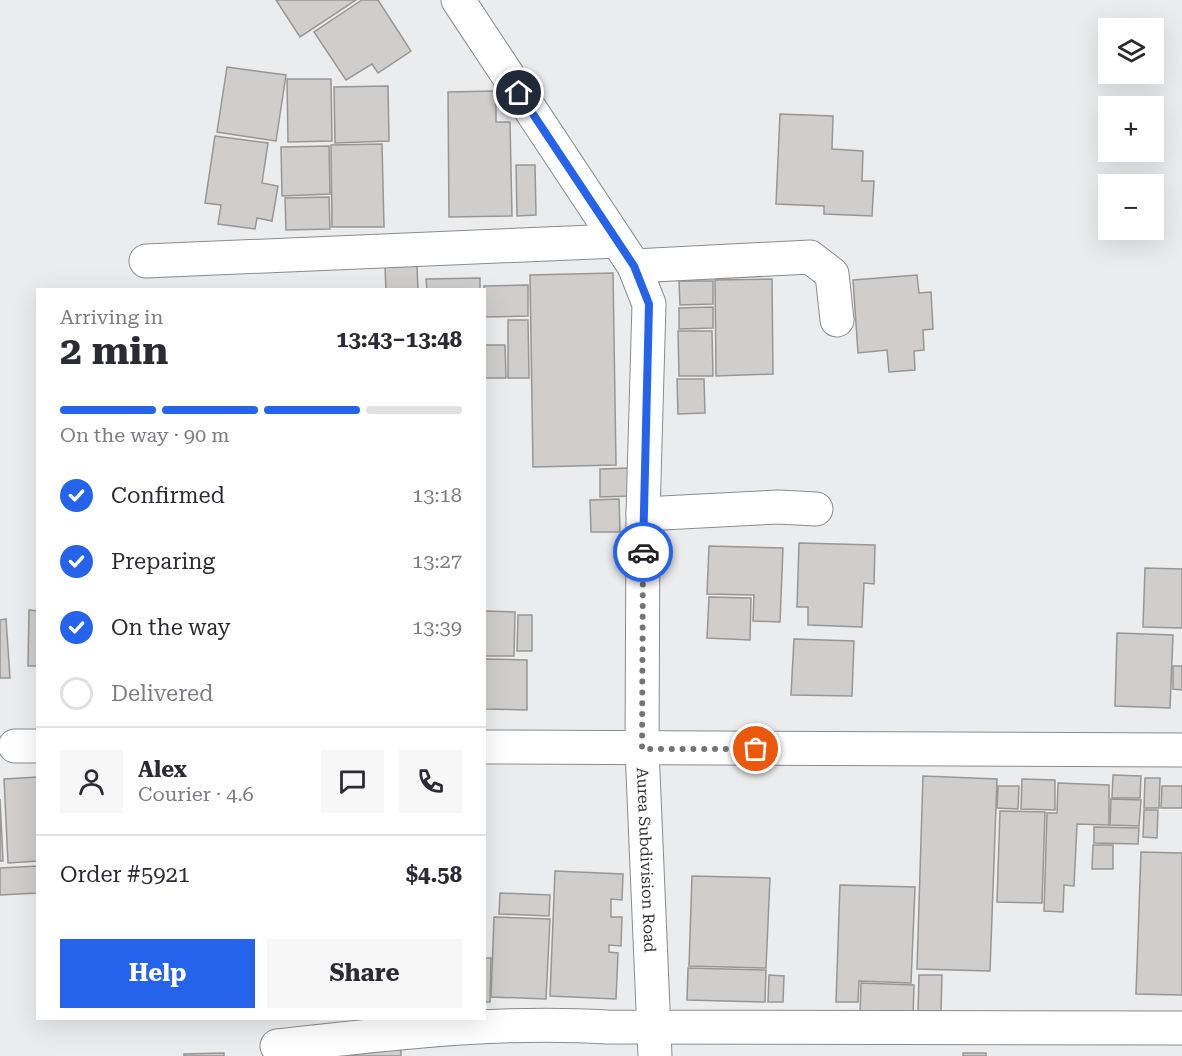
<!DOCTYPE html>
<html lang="en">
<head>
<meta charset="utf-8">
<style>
	:root { --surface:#fff; --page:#f7f7f7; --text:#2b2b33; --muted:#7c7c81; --line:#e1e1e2; --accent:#2563eb }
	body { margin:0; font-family:"Roboto Serif",serif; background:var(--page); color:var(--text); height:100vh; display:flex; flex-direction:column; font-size:22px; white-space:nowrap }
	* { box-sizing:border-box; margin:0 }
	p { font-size:20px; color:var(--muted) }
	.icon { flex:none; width:33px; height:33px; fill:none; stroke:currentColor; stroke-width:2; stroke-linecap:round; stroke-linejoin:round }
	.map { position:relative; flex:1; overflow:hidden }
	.details { position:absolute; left:36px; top:288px; width:450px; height:732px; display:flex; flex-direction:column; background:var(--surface); border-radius:0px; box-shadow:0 6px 24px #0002 }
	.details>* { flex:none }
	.controls { position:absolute; left:1098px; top:18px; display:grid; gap:12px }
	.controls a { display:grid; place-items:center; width:66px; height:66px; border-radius:0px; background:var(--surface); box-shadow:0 6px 24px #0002; font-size:30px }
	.pin { position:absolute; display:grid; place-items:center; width:51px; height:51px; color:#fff; margin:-26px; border:3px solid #fff; border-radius:50%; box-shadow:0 2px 6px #0007 }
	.courier { position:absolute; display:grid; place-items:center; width:60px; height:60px; margin:-30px; border:4px solid #2563eb; border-radius:50%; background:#fff; color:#222; box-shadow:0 2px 8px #0007 }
	.headline em { font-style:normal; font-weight:700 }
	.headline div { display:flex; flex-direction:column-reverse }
	.headline { display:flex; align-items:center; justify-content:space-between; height:102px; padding:0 24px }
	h1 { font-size:39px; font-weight:700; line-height:45px }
	.bar { display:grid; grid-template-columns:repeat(4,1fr); gap:9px 6px; align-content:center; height:72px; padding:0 24px }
	.bar i { height:8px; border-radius:4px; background:var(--line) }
	.bar .on { background:var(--accent) }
	.bar p { grid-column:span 4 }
	.line { display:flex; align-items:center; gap:15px; padding:0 24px; border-top:2px solid var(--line) }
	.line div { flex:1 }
	.round { display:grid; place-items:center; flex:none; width:63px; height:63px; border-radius:0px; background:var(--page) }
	ol { padding:0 24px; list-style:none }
	li { display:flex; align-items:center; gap:18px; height:66px }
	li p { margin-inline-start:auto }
	li .icon { padding:6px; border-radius:50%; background:var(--accent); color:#fff; stroke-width:4 }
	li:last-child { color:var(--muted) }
	li i { width:33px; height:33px; border:3px solid var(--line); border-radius:50% }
	.button { display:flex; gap:12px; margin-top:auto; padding:12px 24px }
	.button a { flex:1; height:69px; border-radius:0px; background:var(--accent); color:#fff; font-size:24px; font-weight:700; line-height:69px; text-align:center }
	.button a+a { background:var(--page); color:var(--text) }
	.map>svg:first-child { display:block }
</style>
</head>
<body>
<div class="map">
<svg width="1182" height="1056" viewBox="0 0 1182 1056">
	<rect width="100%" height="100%" fill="#ebecee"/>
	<g fill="#d0cecd" stroke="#989695" stroke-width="1.5">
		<path d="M 276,0 L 356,0 L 300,37 Z"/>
		<path d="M 362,0 L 378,0 L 411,51 L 378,73 L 372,64 L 346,80 L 314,32 Z"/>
		<path d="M 227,67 L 286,75 L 276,141 L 217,132 Z"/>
		<path d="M 287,79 L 331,79 L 332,141 L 288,142 Z"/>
		<path d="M 388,86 L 389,141 L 335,143 L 334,87 Z"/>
		<path d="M 496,91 L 496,122 L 510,122 L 512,216 L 449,217 L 448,92 Z"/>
		<path d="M 780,114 L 833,116 L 832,149 L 863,151 L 862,181 L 874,181 L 872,216 L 824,214 L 824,206 L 776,204 Z"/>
		<path d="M 215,136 L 268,143 L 262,183 L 278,186 L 272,221 L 257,218 L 255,229 L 218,224 L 221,205 L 205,203 Z"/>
		<path d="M 382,144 L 384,227 L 332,227 L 331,145 Z"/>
		<path d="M 329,146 L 330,194 L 282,196 L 281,147 Z"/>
		<path d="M 516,165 L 535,165 L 536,215 L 517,216 Z"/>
		<path d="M 329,197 L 330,229 L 286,230 L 285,198 Z"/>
		<path d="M 417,266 L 418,290 L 386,290 L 385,267 Z"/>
		<path d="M 613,273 L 616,465 L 533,467 L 530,275 Z"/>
		<path d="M 917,275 L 919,293 L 931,292 L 933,329 L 923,330 L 924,350 L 914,351 L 915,370 L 889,372 L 887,350 L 858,353 L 853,280 Z"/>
		<path d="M 480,278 L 480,290 L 427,290 L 426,279 Z"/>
		<path d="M 772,279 L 773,374 L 716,376 L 715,280 Z"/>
		<path d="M 679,281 L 713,281 L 713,304 L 680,305 Z"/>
		<path d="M 528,285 L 528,316 L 484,317 L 484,286 Z"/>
		<path d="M 713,307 L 713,328 L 679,329 L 679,308 Z"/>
		<path d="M 508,320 L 528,320 L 529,378 L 508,378 Z"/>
		<path d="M 678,331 L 712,331 L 713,376 L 679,376 Z"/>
		<path d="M 484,345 L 505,345 L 506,378 L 484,378 Z"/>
		<path d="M 677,379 L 704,379 L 705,413 L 678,414 Z"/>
		<path d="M 629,468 L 630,496 L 600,497 L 600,469 Z"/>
		<path d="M 619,499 L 620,532 L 591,532 L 590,500 Z"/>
		<path d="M 799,543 L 875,545 L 874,584 L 864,583 L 862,627 L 808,625 L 808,607 L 797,607 Z"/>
		<path d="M 709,546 L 783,548 L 780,622 L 753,621 L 754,595 L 707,594 Z"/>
		<path d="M 1145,568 L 1182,569 L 1182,628 L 1143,627 Z"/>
		<path d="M 709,597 L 751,598 L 750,640 L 707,638 Z"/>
		<path d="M 29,610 L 38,611 L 38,666 L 28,666 Z"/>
		<path d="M 484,611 L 515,612 L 514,656 L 484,656 Z"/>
		<path d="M 518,615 L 532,615 L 532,651 L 517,651 Z"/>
		<path d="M 6,619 L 10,678 L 0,678 L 0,620 Z"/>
		<path d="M 1117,633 L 1173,635 L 1170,708 L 1115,706 Z"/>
		<path d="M 794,639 L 854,641 L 852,696 L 791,695 Z"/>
		<path d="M 484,659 L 527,660 L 527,710 L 484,709 Z"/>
		<path d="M 1173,666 L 1182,666 L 1182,690 L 1173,689 Z"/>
		<path d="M 1113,775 L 1141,776 L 1140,798 L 1112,798 Z"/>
		<path d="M 923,776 L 997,779 L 990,971 L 917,969 Z"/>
		<path d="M 38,777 L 38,861 L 8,863 L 4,779 Z"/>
		<path d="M 1145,778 L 1160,778 L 1159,808 L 1144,808 Z"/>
		<path d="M 1022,779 L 1055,780 L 1055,810 L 1021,809 Z"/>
		<path d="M 1058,783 L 1109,785 L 1109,825 L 1077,824 L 1074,886 L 1064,885 L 1063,912 L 1044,911 L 1047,813 L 1057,813 Z"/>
		<path d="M 998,786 L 1019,786 L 1018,809 L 997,808 Z"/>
		<path d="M 1162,786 L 1182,786 L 1182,808 L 1161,808 Z"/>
		<path d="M 0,799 L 3,861 L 0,861 Z"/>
		<path d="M 1111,799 L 1141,800 L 1139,826 L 1110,825 Z"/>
		<path d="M 1144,810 L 1158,810 L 1157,838 L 1143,837 Z"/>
		<path d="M 1000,811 L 1045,812 L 1042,903 L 997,902 Z"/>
		<path d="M 1094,827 L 1139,828 L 1138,844 L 1094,843 Z"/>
		<path d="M 1093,845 L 1113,845 L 1113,869 L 1092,869 Z"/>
		<path d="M 1141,852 L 1182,853 L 1182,995 L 1136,994 Z"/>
		<path d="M 38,866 L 38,893 L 0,895 L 0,868 Z"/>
		<path d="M 555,871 L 623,874 L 622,900 L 611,899 L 611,917 L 622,917 L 621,946 L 609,945 L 609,952 L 618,953 L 616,999 L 550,996 Z"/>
		<path d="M 692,876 L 770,878 L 766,968 L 689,966 Z"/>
		<path d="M 840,885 L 915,887 L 911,983 L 859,981 L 858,1002 L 836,1002 Z"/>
		<path d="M 500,893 L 550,895 L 549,916 L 499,914 Z"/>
		<path d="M 494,917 L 550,919 L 546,999 L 491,997 Z"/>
		<path d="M 484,958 L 491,958 L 490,1002 L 484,1002 Z"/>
		<path d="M 688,968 L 766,970 L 765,1002 L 687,1000 Z"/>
		<path d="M 769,975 L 784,976 L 783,1002 L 768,1002 Z"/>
		<path d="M 919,975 L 942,975 L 941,1011 L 918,1011 Z"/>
		<path d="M 861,983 L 914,985 L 913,1018 L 860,1016 Z"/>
		<path d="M 401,1050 L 401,1056 L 345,1056 L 345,1051 Z"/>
		<path d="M 224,1053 L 224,1056 L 184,1056 L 184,1054 Z"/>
		<rect x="963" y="1053" width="23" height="3"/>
	</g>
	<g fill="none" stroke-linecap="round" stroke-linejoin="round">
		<g stroke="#8a8b8d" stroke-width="35">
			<g id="minor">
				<path id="s1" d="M 458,0 L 634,266 L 649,304 L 643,514 L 642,749 L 655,1056"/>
				<path d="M 146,261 L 617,241"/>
				<path d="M 634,266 L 810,257 L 832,274 L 837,320"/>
				<path d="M 643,514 L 778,507 L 816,509"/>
				<path d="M 15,746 L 38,746"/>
				<path d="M 484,747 L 1182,750"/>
				<path d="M 277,1046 C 387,1034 496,1020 607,1027 L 1182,1028"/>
			</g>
		</g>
		<use href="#minor" stroke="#fff" stroke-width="33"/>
	</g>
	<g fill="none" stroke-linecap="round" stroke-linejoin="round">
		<path stroke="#737475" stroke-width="6" stroke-dasharray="0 10.8" d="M 643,552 L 642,749 L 756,749"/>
		<path stroke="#2563eb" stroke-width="8" d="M 519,93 L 634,266 L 649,304 L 643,552"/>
	</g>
	<g text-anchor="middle" stroke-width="4.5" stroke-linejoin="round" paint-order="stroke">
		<g font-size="16" fill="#333334" stroke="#fff">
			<text dy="6" stroke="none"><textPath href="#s1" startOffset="916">Aurea Subdivision Road</textPath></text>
		</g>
	</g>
</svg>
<div class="controls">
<a><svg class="icon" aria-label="layers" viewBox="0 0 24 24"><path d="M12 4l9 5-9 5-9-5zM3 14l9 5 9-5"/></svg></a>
<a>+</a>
<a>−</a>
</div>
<div class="pin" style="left:756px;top:749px;background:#ea580c"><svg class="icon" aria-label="bag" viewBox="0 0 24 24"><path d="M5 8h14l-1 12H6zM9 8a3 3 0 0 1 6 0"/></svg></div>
<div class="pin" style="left:519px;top:93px;background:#1f2937"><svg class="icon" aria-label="home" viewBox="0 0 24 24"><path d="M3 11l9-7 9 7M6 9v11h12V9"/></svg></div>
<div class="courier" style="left:643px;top:552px"><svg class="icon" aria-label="car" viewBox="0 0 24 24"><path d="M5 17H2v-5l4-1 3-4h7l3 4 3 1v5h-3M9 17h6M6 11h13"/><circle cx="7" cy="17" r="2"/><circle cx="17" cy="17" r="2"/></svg></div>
<section class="details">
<div class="headline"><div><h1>2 min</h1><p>Arriving in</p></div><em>13:43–13:48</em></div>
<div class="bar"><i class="on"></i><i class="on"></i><i class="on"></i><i></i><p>On the way · 90 m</p></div>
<ol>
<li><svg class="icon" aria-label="check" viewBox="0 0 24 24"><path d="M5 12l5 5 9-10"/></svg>Confirmed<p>13:18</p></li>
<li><svg class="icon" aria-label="check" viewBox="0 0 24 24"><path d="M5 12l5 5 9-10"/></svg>Preparing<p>13:27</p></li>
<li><svg class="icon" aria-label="check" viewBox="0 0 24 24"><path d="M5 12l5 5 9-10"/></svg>On the way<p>13:39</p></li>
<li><i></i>Delivered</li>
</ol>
<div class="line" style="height:108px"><a class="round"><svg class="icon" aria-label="person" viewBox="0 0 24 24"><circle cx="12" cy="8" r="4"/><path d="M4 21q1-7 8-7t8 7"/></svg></a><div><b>Alex</b><p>Courier · 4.6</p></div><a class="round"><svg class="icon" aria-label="chat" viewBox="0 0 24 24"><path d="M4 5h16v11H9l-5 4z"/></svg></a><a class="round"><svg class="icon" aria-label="phone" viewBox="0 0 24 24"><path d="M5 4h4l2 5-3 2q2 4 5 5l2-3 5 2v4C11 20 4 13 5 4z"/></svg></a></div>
<div class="line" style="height:78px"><div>Order #5921</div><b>$4.58</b></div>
<div class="button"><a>Help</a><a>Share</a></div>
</section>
</div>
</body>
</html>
